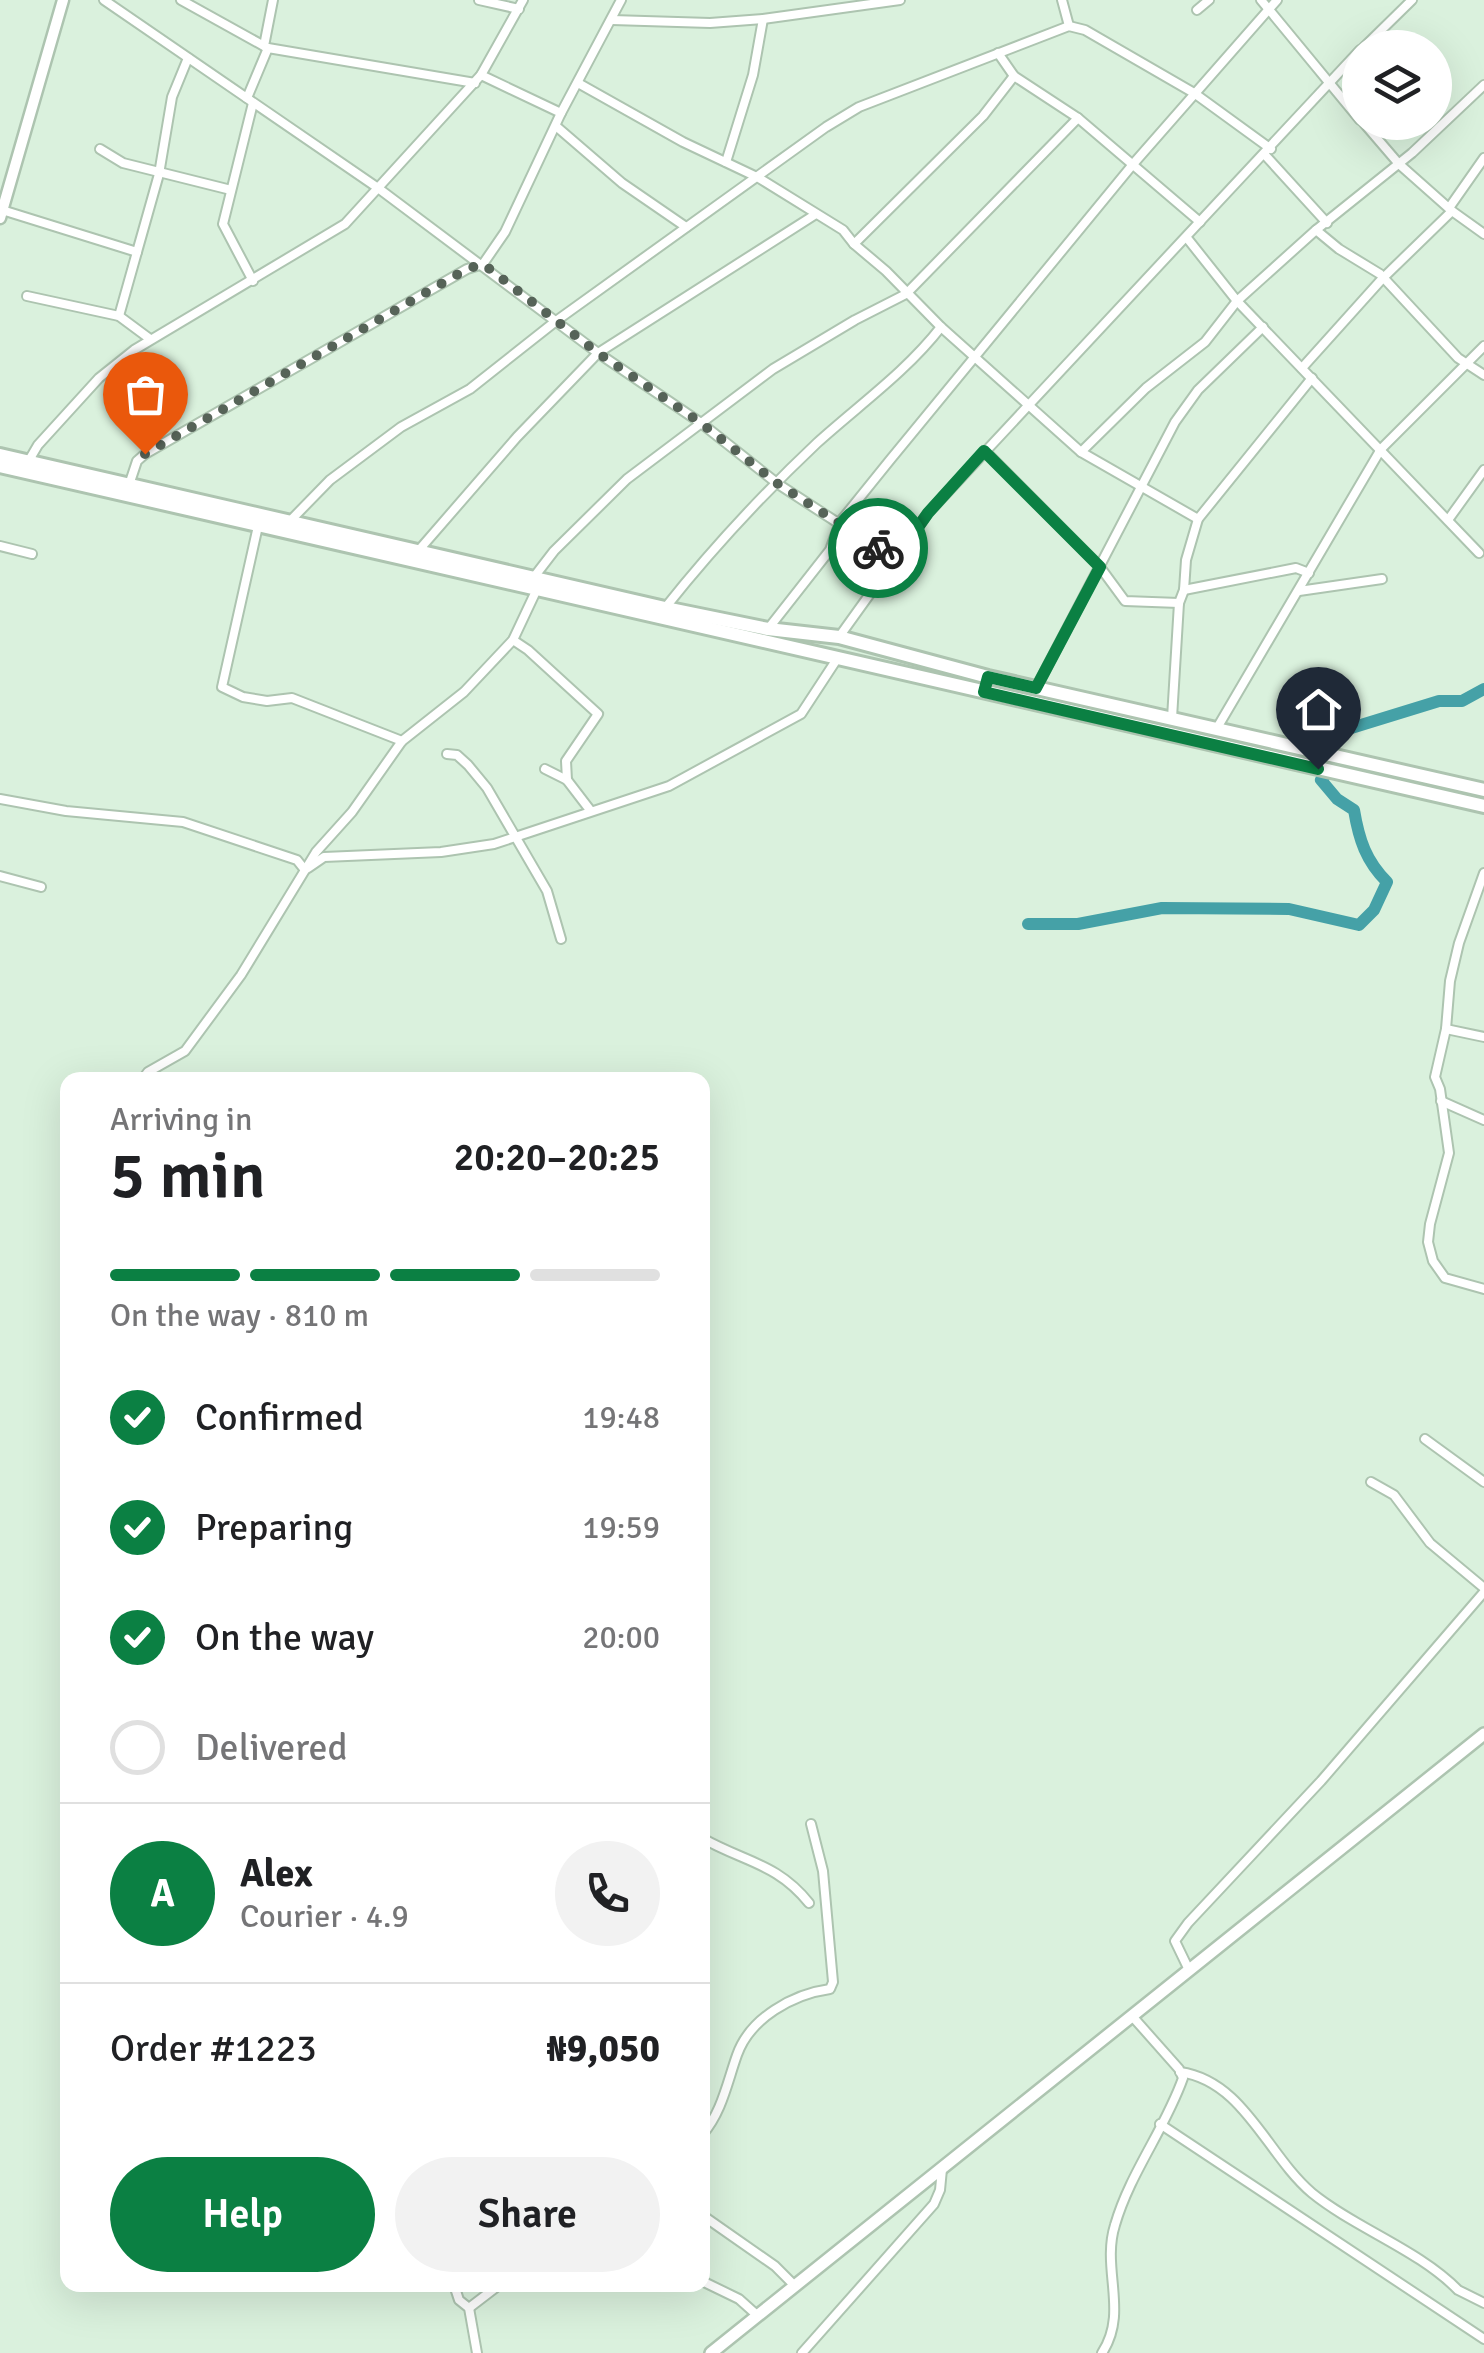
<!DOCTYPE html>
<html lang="en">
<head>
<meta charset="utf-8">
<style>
	:root { --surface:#fff; --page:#f2f2f2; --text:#202124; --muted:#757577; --line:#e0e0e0; --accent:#0b8043 }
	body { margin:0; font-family:Signika,sans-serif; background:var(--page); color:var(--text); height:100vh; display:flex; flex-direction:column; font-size:38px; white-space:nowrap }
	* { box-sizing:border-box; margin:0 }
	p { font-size:32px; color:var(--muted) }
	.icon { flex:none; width:55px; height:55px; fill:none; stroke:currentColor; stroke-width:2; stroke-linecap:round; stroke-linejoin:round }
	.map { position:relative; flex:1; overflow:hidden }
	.panel { position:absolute; left:60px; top:1072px; width:650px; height:1220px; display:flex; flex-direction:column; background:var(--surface); border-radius:20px; box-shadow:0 10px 40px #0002 }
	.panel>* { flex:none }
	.fabs { position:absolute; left:1342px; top:30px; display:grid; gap:20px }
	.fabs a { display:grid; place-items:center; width:110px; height:110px; border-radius:50%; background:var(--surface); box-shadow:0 10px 40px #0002; font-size:50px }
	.pin { position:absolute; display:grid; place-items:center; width:85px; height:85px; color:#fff; margin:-102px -42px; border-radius:50% 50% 50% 0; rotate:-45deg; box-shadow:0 0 10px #0007 }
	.pin .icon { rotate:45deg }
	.courier { position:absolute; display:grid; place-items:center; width:100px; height:100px; margin:-50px; border:8px solid #0b8043; border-radius:50%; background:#fff; color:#222; box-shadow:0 2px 12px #0007 }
	.overview em { font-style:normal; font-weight:600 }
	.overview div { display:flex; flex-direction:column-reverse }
	.overview { display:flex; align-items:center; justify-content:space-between; height:170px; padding:0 50px }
	h1 { font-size:65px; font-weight:600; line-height:75px }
	.bar { display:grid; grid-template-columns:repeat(4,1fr); gap:15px 10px; align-content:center; height:120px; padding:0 50px }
	.bar i { height:12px; border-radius:8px; background:var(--line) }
	.bar .on { background:var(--accent) }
	.bar p { grid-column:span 4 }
	.line { display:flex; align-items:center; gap:25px; padding:0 50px; border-top:2px solid var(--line) }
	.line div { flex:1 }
	.round { display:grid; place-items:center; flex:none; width:105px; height:105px; border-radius:52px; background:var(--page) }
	ol { padding:0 50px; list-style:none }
	li { display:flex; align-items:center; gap:30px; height:110px }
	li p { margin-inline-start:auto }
	li .icon { padding:10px; border-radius:50%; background:var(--accent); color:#fff; stroke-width:4 }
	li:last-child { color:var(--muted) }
	li i { width:55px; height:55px; border:5px solid var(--line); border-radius:50% }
	.primary-button { display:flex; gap:20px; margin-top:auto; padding:20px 50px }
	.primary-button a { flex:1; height:115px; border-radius:60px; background:var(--accent); color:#fff; font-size:40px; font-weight:600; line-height:115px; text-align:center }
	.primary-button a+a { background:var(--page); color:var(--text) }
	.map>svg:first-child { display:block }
</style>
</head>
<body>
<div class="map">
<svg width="1484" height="2353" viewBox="0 0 1484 2353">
	<rect width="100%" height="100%" fill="#daf1dd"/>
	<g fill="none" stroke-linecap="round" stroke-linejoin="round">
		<path stroke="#45a1a7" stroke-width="12" d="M 1028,924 L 1078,924 L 1162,908 L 1289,909 L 1359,925 L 1374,910 L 1387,882 C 1366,861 1359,840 1354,810 L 1337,799 L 1321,780 L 1328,772 L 1314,755 L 1322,737 L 1439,701 L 1462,701 L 1484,689"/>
		<g stroke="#adc4b0" stroke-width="12">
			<g id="street">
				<path d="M 104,0 L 378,188 L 598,353 L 701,423 L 778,484 L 895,560"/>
				<path d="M 181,0 L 264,46"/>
				<path d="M 479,0 L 519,9"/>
				<path d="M 1062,0 L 1069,26"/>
				<path d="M 1261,0 L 1360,120"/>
				<path d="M 1197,10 L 1209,0"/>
				<path d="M 612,20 L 710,23 L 763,19 L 900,0"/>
				<path d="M 268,48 L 475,83"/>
				<path d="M 1363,48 L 1412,0"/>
				<path d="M 998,53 L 1014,76 L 1078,118 L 1200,222"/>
				<path d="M 481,75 L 561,113"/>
				<path d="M 578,83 L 683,142 L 759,178 L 843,230 L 854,244 L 886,271 L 941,327 L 1081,452 L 1198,519"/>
				<path d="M 247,98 L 268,48 L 264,46 L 273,0"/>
				<path d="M 1363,122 L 1399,164 L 1452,211 L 1484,234"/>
				<path d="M 557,127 L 622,183 L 686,227"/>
				<path d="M 100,149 L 123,163 L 231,190"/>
				<path d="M 1265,155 L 1327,223"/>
				<path d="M 726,162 L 753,75 L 763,19"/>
				<path d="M 1449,208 L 1484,158"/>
				<path d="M 2,210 L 137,252 L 159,174 L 172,97 L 188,58"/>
				<path d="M 1316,230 L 1339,249 L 1380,274 L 1458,358 L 1484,375"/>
				<path d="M 1187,238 L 1237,301 L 1479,553"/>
				<path d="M 854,244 L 983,116 L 1014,76"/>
				<path d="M 253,281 L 223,224 L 253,103"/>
				<path d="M 27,296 L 119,316 L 150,339"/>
				<path d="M 119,316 L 137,252"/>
				<path d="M 1302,368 L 1382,279 L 1452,211"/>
				<path d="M 985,451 L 1100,567 L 1125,601 L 1179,603"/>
				<path d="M 1081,452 L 1146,388 L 1205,342 L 1237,301 L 1316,230 L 1412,153 L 1484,85"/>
				<path d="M 28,462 L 38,445 L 99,378 L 134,350 L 345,224 L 481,75 L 523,0"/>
				<path d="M 129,485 L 137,461 L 145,454 L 467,269 L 483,264 L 505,232 L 561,113 L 621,0"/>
				<path d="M 1448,520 L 1484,470"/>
				<path d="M 290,521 L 330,480 L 401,427 L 470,389 L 556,321 L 826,127 L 859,107 L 1069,26 L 1085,30 L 1194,93 L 1271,149"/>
				<path d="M 258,526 L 222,687 L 243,697 L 267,701 L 292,698 L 402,741"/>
				<path d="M 0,546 L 32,554"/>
				<path d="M 419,550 L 517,437 L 598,353 L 816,214"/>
				<path d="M 534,577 L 554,551 L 627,479 L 773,369 L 855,320 L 906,294 L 1078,118"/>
				<path d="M 1184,590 L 1296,568 L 1309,573"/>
				<path d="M 1299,591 L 1382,579"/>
				<path d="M 665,608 C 711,550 763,494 817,443 C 859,405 906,372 941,327"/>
				<path d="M 768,629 L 830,550 L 840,522 L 890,460 L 1134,163 L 1277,0"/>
				<path d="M 839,637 L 928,513 L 1360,50"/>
				<path d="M 513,640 L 528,650 L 598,714 L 566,761 L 567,780"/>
				<path d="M 1036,688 L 1175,422 L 1198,390 L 1263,327"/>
				<path d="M 1172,718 L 1179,603 L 1184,590 L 1186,560 L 1198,519 L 1312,378"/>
				<path d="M 1217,728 L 1381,449 L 1484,346"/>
				<path d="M 447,754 L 457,755 L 468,765 L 487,788 L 547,891 L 561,939"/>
				<path d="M 545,769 L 567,780 L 590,810"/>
				<path d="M 0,799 L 66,811 L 183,822 L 297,860 L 305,870"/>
				<path d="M 308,868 L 324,857 L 441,852 L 494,844 L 669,786 L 801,714 L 837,659"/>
				<path d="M 1484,873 L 1459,943 L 1450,981 L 1446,1029 L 1435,1077 L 1440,1089 L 1449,1153 L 1430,1224 L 1428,1242 L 1433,1261 L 1445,1278 L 1484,1289"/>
				<path d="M 0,876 L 41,887"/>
				<path d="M 1446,1029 L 1484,1037"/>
				<path d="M 142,1080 L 148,1072 L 185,1051 L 241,975 L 316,852 L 352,812 L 402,741 L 464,692 L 513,640 L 537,589"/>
				<path d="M 1441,1101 L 1484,1120"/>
				<path d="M 1425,1439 L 1484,1482"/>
				<path d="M 1371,1482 L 1394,1495 L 1430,1543 L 1484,1588"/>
				<path d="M 702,1838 C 744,1862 777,1863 809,1903"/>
				<path d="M 1189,1970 L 1175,1941 L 1188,1923 L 1321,1781 L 1484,1592"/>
				<path d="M 1180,2072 C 1244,2081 1267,2155 1312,2193 C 1355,2228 1419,2250 1458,2290 L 1484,2303"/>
				<path d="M 1160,2124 L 1484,2339"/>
				<path d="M 702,2135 C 722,2112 727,2083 737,2055 C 750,2018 793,1994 830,1989 L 833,1982 L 823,1871 L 811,1824"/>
				<path d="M 702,2215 L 775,2266 L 795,2286"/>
				<path d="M 702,2281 L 739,2299 L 758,2316"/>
				<path d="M 454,2285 L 459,2300 L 469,2308 L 477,2353"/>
				<path d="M 469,2308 L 499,2285"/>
				<path d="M 802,2353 L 934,2204 L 940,2190 L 942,2169"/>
				<path d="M 1102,2353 C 1129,2312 1101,2269 1115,2225 C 1130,2173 1165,2129 1183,2078 L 1179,2069 L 1132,2016"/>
			</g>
		</g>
		<g stroke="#adc4b0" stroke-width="15">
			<path id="secondary" d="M 0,218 L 63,0"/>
		</g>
		<g stroke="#adc4b0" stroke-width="16">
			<path id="primary" d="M 711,2353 L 1484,1734"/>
		</g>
		<g stroke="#adc4b0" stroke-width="18">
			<g id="highway">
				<path d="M 0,455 L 665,608 L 768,629 L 839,637 L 988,677 L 1484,790"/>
				<path d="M 0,466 L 1484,806"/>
			</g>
		</g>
		<use href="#street" stroke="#fff" stroke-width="8"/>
		<use href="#secondary" stroke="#fff" stroke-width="10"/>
		<use href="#primary" stroke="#fff" stroke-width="11"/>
		<use href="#highway" stroke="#fff" stroke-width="12"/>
	</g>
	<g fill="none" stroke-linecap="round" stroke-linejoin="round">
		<path stroke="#566358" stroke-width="10" stroke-dasharray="0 18" d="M 145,454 L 467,269 L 483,264 L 598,353 L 701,423 L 778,484 L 878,548"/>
		<path stroke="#0b8043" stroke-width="12" d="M 878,548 L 895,560 L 928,513 L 984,451 L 1100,567 L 1036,688 L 988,677 L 984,692 L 1318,769"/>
	</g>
</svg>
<div class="fabs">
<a><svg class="icon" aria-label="layers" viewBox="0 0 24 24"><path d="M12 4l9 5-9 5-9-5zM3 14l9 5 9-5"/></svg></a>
</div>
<div class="pin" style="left:145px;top:454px;background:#ea580c"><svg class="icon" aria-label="bag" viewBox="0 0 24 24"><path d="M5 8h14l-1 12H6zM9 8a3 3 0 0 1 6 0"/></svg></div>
<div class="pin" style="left:1318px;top:769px;background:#1f2937"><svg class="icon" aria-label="home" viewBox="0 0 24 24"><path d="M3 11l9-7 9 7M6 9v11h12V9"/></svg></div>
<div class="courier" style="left:878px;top:548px"><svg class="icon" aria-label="bike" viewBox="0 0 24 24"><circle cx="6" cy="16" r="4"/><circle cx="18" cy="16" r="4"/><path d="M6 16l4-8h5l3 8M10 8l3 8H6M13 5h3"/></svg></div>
<section class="panel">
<div class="overview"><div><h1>5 min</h1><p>Arriving in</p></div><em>20:20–20:25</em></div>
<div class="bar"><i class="on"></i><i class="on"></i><i class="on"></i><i></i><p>On the way · 810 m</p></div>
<ol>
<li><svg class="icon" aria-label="check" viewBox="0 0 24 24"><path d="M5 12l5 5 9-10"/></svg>Confirmed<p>19:48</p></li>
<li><svg class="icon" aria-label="check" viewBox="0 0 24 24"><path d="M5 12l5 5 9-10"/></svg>Preparing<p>19:59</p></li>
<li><svg class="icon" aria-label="check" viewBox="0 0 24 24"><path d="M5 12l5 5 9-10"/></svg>On the way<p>20:00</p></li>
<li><i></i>Delivered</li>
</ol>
<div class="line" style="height:180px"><b class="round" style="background:var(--accent);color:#fff">A</b><div><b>Alex</b><p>Courier · 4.9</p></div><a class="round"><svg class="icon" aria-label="phone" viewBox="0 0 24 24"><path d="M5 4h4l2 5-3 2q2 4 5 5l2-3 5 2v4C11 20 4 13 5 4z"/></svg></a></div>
<div class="line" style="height:130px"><div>Order #1223</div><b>₦9,050</b></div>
<div class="primary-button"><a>Help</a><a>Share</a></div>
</section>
</div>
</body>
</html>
